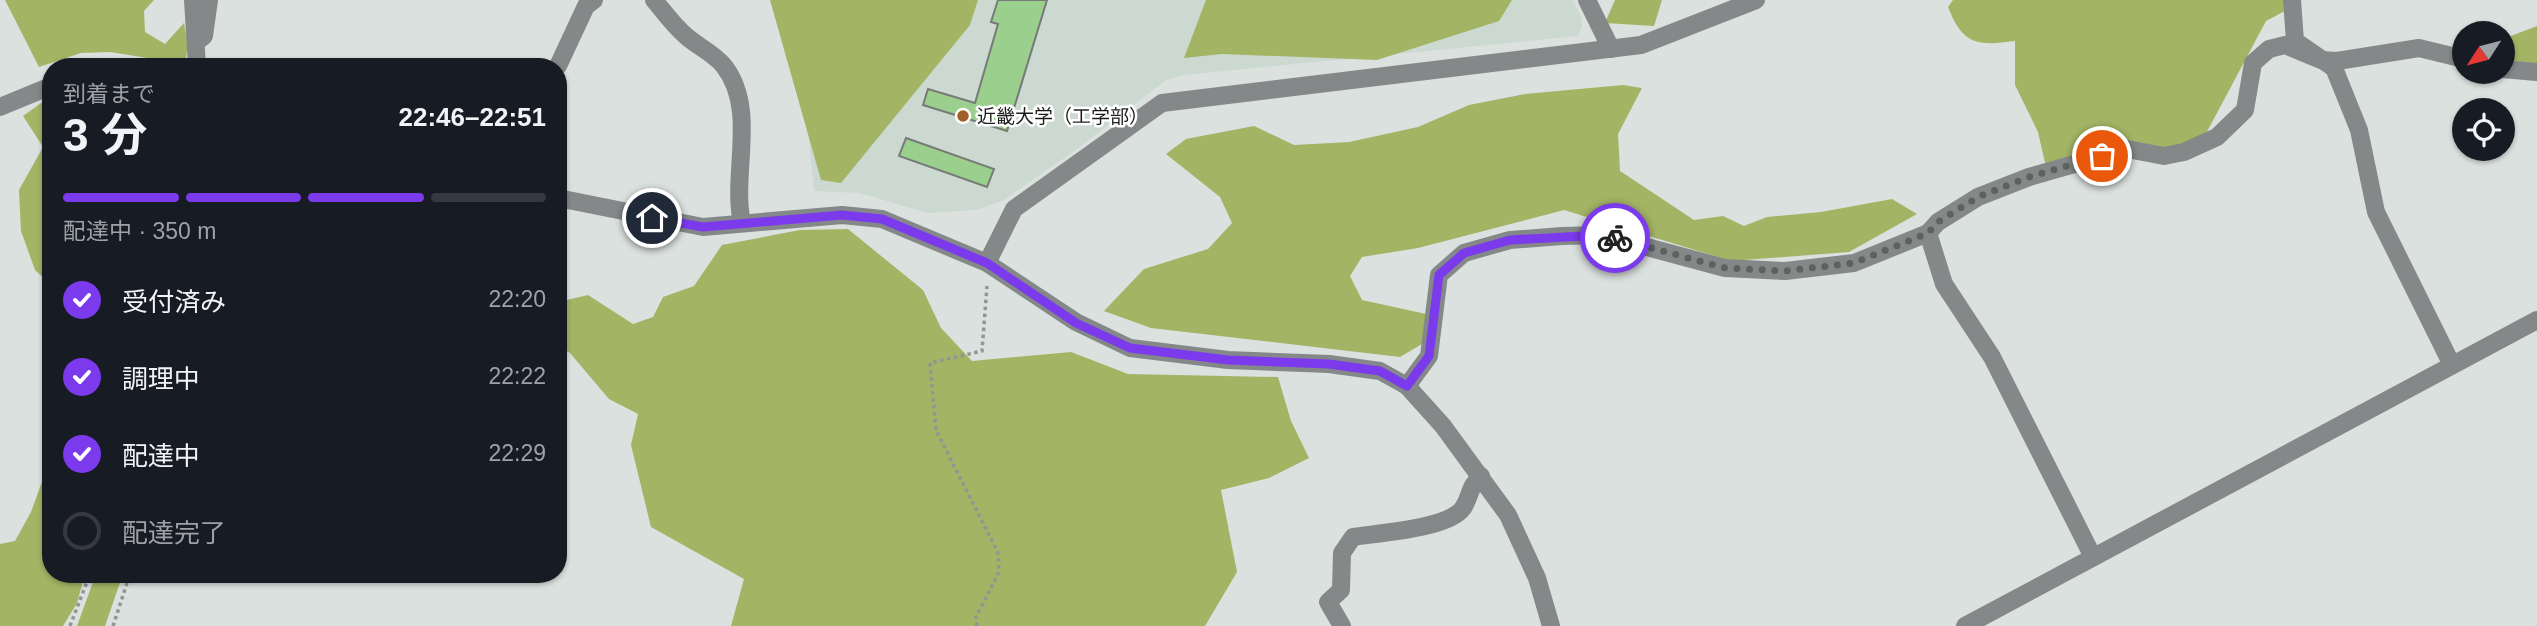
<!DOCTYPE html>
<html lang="ja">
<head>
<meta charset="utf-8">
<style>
	:root { --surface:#171b24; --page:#242831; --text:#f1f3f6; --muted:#9ea1a6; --line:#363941; --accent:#7c3aed }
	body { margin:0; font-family:Helvetica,"Noto Sans JP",sans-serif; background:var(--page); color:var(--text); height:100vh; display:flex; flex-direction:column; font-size:26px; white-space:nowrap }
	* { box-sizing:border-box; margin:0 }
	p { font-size:23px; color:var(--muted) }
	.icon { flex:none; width:38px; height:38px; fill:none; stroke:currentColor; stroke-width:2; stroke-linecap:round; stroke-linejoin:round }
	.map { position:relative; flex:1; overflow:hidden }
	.details { position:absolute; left:42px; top:58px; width:525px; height:525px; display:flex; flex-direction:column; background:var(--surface); border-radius:28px; box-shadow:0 2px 5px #0004 }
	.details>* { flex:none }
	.needle { width:46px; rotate:234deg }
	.fabs { position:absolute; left:2452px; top:21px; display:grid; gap:14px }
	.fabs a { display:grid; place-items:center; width:63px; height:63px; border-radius:50%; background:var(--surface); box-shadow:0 2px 5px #0004; font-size:35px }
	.pin { position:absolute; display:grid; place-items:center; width:60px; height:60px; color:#fff; margin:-30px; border:4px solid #fff; border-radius:50%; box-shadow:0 2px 7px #0007 }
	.courier { position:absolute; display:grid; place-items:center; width:70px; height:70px; margin:-35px; border:5px solid #7c3aed; border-radius:50%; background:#fff; color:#222; box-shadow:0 2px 9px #0007 }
	.overview em { font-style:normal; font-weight:700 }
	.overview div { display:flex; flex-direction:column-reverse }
	.overview { display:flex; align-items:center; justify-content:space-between; height:119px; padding:0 21px }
	h1 { font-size:46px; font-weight:700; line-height:52px }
	.bar { display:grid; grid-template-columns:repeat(4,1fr); gap:10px 7px; align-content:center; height:84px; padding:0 21px }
	.bar i { height:9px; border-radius:5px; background:var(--line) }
	.bar .on { background:var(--accent) }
	.bar p { grid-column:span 4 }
	ol { padding:0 21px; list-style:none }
	li { display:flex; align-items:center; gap:21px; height:77px }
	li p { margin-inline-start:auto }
	li .icon { padding:7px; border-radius:50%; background:var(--accent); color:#fff; stroke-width:4 }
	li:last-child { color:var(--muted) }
	li i { width:38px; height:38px; border:4px solid var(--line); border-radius:50% }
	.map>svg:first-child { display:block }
</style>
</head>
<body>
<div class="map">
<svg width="2537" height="626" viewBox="0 0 2537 626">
	<rect width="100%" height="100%" fill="#dbe1de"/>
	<path fill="#ccd9d1" d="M 795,0 L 1572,0 L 1580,14 L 1582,26 L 1578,36 L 1184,75 L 1166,80 L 1073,152 L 1002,201 L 976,210 L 927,213 L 860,193 L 814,191 Z"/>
	<g fill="#a3b464">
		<path d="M 5,0 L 154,0 L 144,11 L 145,32 L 165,44 L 184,23 L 188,45 L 185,64 L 110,52 L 81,53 L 39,67 Z"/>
		<path d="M 770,0 L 978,0 L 970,25 L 841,183 L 821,180 Z"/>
		<path d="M 1206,0 L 1512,0 L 1499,21 L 1377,60 L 1222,54 L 1184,58 Z"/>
		<path d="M 1615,0 L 1662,0 L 1654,26 L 1605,23 Z"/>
		<path d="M 1953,0 L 2287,0 L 2292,7 L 2266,21 L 2202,141 L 2163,152 L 2046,167 L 2038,132 L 2015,85 L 2015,41 C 1977,46 1963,45 1948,7 Z"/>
		<path d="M 2537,26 L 2537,65 L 2524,67 L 2503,57 L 2503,39 Z"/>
		<path d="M 1623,85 L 1642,88 L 1618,134 L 1620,171 L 1694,220 L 1723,216 L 1744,226 L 1767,217 L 1821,212 L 1892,199 L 1917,214 L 1849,252 L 1731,261 L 1564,210 L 1418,248 L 1362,257 L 1350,276 L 1362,300 L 1426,314 L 1422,344 L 1400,357 L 1151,328 L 1104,311 L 1144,269 L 1208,249 L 1232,223 L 1220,197 L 1166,154 L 1186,139 L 1254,126 L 1294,145 L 1349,142 L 1418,127 L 1469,105 L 1525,94 Z"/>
		<path d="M 51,96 L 51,285 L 35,270 L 21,231 L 19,190 L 43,147 L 23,116 Z"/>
		<path d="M 848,229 L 923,290 L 941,328 L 972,361 L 1071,352 L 1128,374 L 1278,377 L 1291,421 L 1309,458 L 1269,478 L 1221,490 L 1237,572 L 1205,626 L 731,626 L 744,579 L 651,527 L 631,445 L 638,414 L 609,399 L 570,353 L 558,346 L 558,302 L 588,295 L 633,324 L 653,317 L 663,297 L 694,286 L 722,245 L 800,230 Z"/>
		<path d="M 51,457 L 51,574 L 85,574 L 77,603 L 63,626 L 0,626 L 0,544 L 15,541 L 31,512 Z"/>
		<path d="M 96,574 L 123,574 L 105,626 L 77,626 Z"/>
	</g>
	<g fill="#9bcf8d" stroke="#777a76" stroke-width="2">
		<path d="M 998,0 L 1047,0 L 1007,131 L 923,105 L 928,89 L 975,103 L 998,24 L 991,22 Z"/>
		<path d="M 906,138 L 994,169 L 987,187 L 899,156 Z"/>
	</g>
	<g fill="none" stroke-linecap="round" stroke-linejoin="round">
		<g stroke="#919693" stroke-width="3.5" stroke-dasharray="3.5 3.5" stroke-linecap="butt">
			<path d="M 70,626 L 90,574"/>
			<path d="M 113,626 L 127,583"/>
			<path d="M 977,626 L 976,617 L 999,572 L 998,553 L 936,430 L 930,363 L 982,351 L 987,286"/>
		</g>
		<g stroke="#858888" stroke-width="18">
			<path d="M 193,0 L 197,66"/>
			<path d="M 654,0 C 664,12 674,26 686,36 C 697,46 715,54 724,66 C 758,110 731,173 742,223"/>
			<path d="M 1587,0 L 1611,49"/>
			<path d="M 2292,0 L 2295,41 L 2334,68 L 2359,130 L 2376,212 L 2452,365"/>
			<path d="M 199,40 L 204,36 L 209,0"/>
			<path d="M 558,66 L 586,6 L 594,0"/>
			<path d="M 2502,69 L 2537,72"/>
			<path d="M 0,107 L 51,86"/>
			<path d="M 558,142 L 558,146"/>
			<path d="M 558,198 L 703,227 L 842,215 L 882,219 L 987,263 L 1076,322 L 1130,348 L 1228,360 L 1329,364 L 1380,371 L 1407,386 L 1443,426 L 1508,515 L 1537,578 L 1551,626"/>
			<path d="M 1928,233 L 1944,284 L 1992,357 L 2093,557"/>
			<path d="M 987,263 L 1014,209 L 1162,103 L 1641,45 L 1756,0"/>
			<path d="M 1407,386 L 1429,356 L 1439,275 L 1464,253 L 1510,240 L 1562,236 L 1602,235 L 1725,268 L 1785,271 L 1854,263 L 1928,233 L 1938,222 L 1978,197 L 2029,177 L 2127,149 L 2164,156 L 2184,152 L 2217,137 L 2245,110 L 2253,63 L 2269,49 L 2285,45 L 2321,60 L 2337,61 L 2419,48 L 2464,59"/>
			<path d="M 1342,626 L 1328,602 L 1341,590 L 1342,553 L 1353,537 C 1378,533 1448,529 1463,508 C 1471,496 1468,488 1481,476"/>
			<path d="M 1965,626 L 2537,320"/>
		</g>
	</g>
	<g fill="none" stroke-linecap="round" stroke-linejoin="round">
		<path stroke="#5e625f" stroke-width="7" stroke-dasharray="0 12.6" d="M 1615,238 L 1725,268 L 1785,271 L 1854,263 L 1928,233 L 1938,222 L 1978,197 L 2029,177 L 2102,156"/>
		<path stroke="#7c3aed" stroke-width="9" d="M 652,218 L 703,227 L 842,215 L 882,219 L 987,263 L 1076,323 L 1130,348 L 1228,360 L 1329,364 L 1380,371 L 1407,386 L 1429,356 L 1439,275 L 1464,253 L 1510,240 L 1602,235 L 1615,238"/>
	</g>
	<circle fill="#a06029" stroke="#fff" stroke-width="2.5" cx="963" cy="116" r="7"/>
	<g text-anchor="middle" stroke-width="5" stroke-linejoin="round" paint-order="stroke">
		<g font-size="19" fill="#1b1d1b" stroke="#fff" text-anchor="start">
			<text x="977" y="123">近畿大学（工学部）</text>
		</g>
	</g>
</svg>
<div class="fabs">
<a><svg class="needle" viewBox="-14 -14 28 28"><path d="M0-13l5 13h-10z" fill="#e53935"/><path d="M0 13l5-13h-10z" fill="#9ea1a6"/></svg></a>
<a><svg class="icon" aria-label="locate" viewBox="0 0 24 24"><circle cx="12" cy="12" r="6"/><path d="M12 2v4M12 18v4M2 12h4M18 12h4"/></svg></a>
</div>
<div class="pin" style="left:2102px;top:156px;background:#ea580c"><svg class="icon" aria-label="bag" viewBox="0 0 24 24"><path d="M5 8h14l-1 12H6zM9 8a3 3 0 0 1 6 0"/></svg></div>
<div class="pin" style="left:652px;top:218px;background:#1f2937"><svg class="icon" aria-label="home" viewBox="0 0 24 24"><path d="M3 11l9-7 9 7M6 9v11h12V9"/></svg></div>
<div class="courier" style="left:1615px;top:238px"><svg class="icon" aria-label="bike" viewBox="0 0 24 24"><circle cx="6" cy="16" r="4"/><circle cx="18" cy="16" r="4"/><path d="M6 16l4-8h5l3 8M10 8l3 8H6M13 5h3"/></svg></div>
<section class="details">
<div class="overview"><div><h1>3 分</h1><p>到着まで</p></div><em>22:46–22:51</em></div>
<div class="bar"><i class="on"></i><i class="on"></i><i class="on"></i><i></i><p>配達中 · 350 m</p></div>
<ol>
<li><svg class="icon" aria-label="check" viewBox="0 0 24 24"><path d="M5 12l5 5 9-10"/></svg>受付済み<p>22:20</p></li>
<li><svg class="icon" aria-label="check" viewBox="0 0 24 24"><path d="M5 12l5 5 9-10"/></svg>調理中<p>22:22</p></li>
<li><svg class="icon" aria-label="check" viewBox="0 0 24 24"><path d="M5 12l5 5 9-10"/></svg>配達中<p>22:29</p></li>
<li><i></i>配達完了</li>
</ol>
</section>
</div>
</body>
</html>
